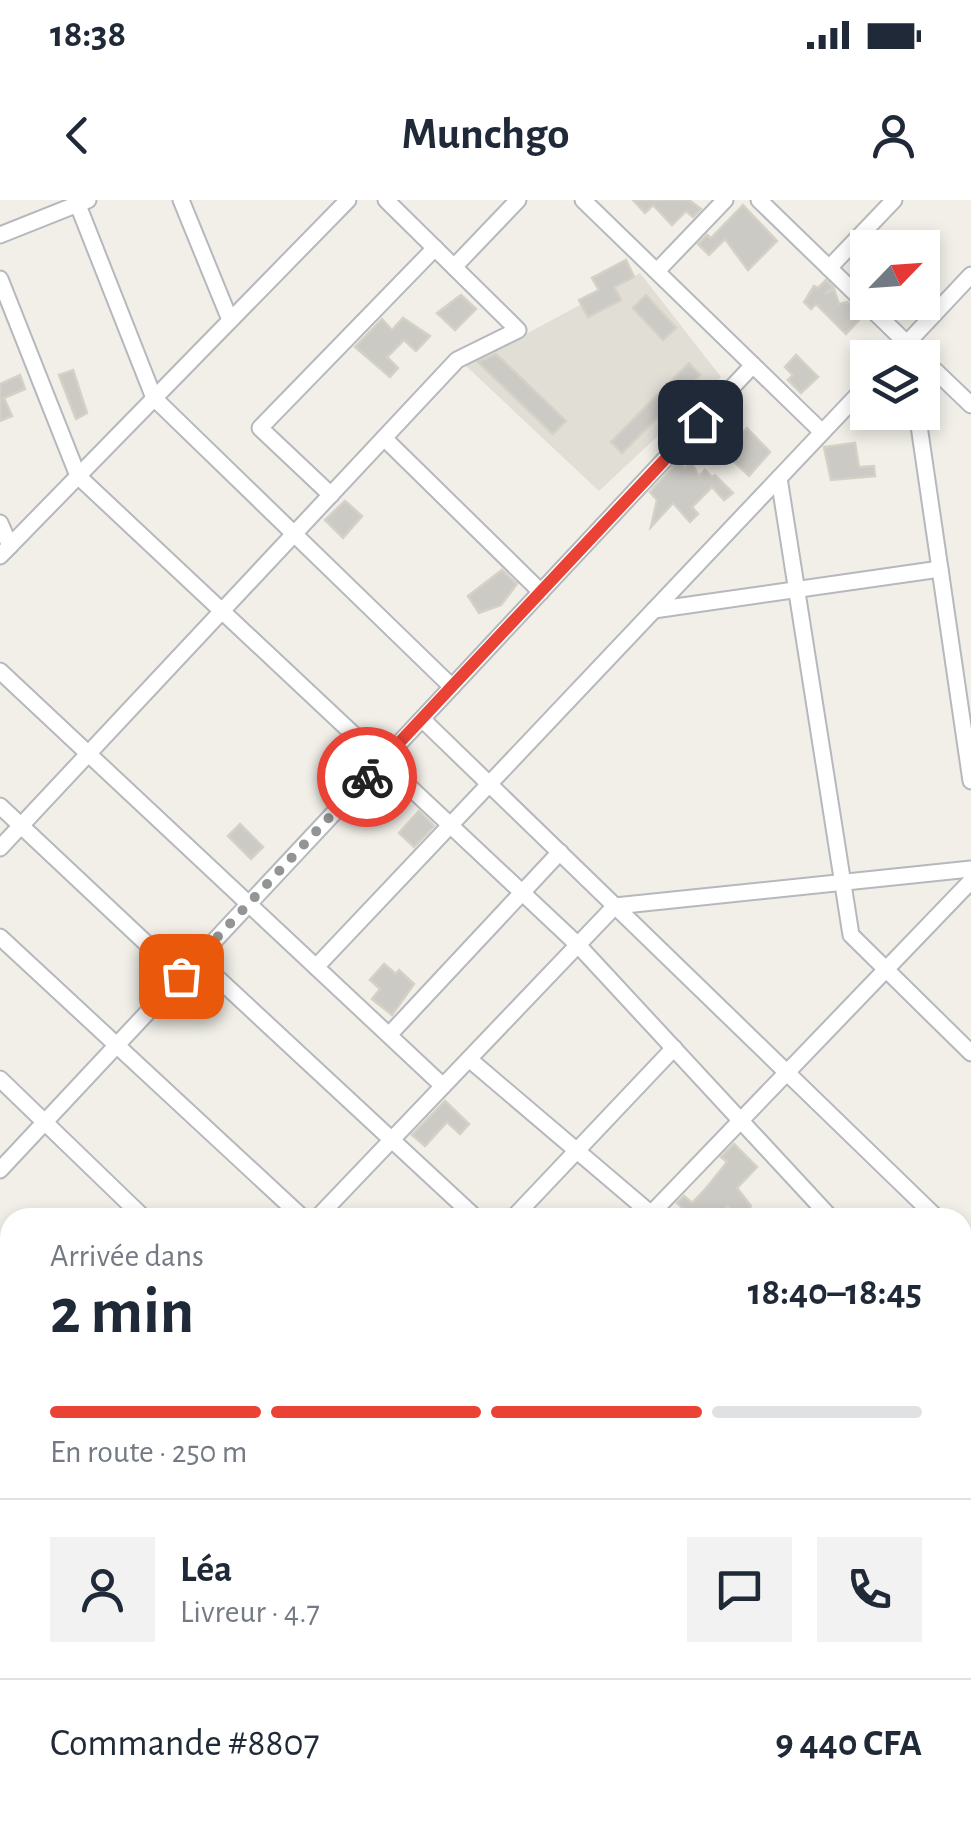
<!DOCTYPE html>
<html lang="fr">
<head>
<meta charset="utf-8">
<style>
	:root { --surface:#fff; --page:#f2f2f3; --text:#1f2937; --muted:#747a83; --line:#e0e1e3; --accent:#ea4335 }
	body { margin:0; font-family:"Alegreya Sans",sans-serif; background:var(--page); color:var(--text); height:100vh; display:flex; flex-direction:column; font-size:38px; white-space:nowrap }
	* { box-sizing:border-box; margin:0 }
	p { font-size:32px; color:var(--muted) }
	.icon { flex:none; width:55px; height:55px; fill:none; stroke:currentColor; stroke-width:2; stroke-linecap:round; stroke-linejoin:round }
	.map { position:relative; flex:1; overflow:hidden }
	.panel { position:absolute; left:0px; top:1008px; width:972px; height:622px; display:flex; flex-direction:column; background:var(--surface); border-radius:30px 30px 0 0; box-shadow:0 5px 15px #0003 }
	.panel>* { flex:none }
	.needle { width:65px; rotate:65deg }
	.fabs { position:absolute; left:850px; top:30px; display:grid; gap:20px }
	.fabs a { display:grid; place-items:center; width:90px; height:90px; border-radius:0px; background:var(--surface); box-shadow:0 5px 15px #0003; font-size:50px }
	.pin { position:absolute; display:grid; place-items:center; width:85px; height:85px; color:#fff; margin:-42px; border-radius:20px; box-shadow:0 5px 15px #0006 }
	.courier { position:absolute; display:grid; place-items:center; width:100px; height:100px; margin:-50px; border:8px solid #ea4335; border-radius:50%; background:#fff; color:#222; box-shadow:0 2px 12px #0007 }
	.headline em { font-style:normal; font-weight:700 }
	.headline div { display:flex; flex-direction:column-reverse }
	.headline { display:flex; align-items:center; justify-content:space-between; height:170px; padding:0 50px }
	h1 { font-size:65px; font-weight:700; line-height:75px }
	.bar { display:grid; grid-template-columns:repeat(4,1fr); gap:15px 10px; align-content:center; height:120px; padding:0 50px }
	.bar i { height:12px; border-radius:8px; background:var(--line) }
	.bar .active { background:var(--accent) }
	.bar p { grid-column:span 4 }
	.line { display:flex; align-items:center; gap:25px; padding:0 50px; border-top:2px solid var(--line) }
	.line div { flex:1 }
	.round { display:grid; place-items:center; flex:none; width:105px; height:105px; border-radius:0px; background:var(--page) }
	.status { display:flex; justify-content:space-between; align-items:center; height:70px; padding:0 50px; background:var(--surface); direction:ltr }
	.status svg { height:28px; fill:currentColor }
	header { display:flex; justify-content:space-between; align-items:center; height:130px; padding:0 50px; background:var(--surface); font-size:45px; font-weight:700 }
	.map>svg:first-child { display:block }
</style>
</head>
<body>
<div class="status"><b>18:38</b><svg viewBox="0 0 49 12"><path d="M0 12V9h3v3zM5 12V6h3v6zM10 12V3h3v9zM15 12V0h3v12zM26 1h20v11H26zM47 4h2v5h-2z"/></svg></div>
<header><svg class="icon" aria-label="back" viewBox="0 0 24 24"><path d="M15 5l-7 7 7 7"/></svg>Munchgo<svg class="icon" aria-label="person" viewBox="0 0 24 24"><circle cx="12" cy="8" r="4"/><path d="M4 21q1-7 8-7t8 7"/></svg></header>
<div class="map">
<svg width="971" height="1629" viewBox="0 0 971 1629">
	<rect width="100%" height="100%" fill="#f1efe8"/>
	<path fill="#e1ded6" d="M 640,73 L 721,177 L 599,291 L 466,166 Z"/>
	<g fill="#cccac5" stroke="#d6d1c6" stroke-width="2.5">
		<path d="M 633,0 L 689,0 L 701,9 L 693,17 L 686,11 L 672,25 L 653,5 L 645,13 Z"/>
		<path d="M 743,5 L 777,41 L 748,70 L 725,39 L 709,55 L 698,44 L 707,35 L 711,38 Z"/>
		<path d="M 626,60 L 634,77 L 614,87 L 621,100 L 588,117 L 579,100 L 599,90 L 592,78 Z"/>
		<path d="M 826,80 L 833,87 L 825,94 L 834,89 L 839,104 L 848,102 L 861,118 L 846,134 L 816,104 L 811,109 L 804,102 L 814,86 L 818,88 Z"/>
		<path d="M 461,95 L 476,109 L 455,130 L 437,113 Z"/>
		<path d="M 646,95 L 676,128 L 663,140 L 633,108 Z"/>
		<path d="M 403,118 L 430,136 L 416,151 L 404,140 L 387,157 L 398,168 L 390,177 L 355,147 L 382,119 L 392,130 Z"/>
		<path d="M 496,154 L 566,221 L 553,234 L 478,162 Z"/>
		<path d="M 796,155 L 818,177 L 801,193 L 788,180 L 793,175 L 785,167 Z"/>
		<path d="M 689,163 L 700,175 L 622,253 L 611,242 Z"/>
		<path d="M 73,170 L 87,213 L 76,219 L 59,175 Z"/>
		<path d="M 20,175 L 25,189 L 4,198 L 12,216 L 0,221 L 0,184 Z"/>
		<path d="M 747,228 L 770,252 L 749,276 L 725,253 Z"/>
		<path d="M 855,243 L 859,267 L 874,266 L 875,276 L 831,280 L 824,247 Z"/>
		<path d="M 680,259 L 684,268 L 692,264 L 699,276 L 705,270 L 712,277 L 715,275 L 733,293 L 724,300 L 712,287 L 692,307 L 698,314 L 690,322 L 673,303 L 651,327 L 657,300 L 650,292 Z"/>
		<path d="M 345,301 L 362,316 L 343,338 L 325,320 Z"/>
		<path d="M 502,370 L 517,384 L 501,405 L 479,413 L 468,396 Z"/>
		<path d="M 419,611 L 434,626 L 414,647 L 399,633 Z"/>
		<path d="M 240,624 L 263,647 L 251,659 L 228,636 Z"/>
		<path d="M 384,764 L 396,774 L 399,770 L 414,784 L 392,815 L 372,799 L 380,789 L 370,780 Z"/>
		<path d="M 445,901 L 469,924 L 460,934 L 447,922 L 425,946 L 412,935 Z"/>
		<path d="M 734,944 L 757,967 L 737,988 L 751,1006 L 741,1018 L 727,1006 L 716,1018 L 693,1018 L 677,1003 L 684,996 L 692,1003 L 707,987 L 727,962 L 721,957 Z"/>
	</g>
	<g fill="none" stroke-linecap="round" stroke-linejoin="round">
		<g stroke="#b5b8bc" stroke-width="19">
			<g id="minor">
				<path d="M 76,0 L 154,198 L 452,487"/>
				<path d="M 181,0 L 230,120"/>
				<path d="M 583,0 L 822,232"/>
				<path d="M 759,0 L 922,158"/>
				<path d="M 0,35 L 88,0"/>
				<path d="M 454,67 L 518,0"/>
				<path d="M 829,68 L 894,0"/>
				<path d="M 657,71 L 725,0"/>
				<path d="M 0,79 L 78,276 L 578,745 L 831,1018"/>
				<path d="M 893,158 L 971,75"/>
				<path d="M 922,158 L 971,205"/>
				<path d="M 917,212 L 971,581"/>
				<path d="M 384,238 L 541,392"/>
				<path d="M 779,278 L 851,735 L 971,853"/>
				<path d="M 331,295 L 260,228 L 435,48"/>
				<path d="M 0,323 L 10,346"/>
				<path d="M 0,356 L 348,0"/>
				<path d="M 654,410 L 940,369"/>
				<path d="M 0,471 L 443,886"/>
				<path d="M 422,519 L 937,1018"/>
				<path d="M 0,606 L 181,776"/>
				<path d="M 0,648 L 457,160 L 518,130 L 386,0"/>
				<path d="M 0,737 L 303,1018"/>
				<path d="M 197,759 L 476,1018"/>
				<path d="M 316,767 L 868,184"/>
				<path d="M 389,835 L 560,652"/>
				<path d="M 469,859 L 656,1018"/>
				<path d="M 0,879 L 144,1018"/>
				<path d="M 0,970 L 753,165"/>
				<path d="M 317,1018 L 615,706 L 971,669"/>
				<path d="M 513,1018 L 674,848"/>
				<path d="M 647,1018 L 971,681"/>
				<path d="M 962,1042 L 971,1050"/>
				<path d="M 0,1049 L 10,1058"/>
				<path d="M 962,1074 L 971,1065"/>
				<path d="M 962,1278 L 971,1287"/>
				<path d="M 962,1425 L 971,1419"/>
				<path d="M 962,1471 L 971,1480"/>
				<path d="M 340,1620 L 348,1629"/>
				<path d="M 902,1620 L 911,1629"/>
				<path d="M 715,1629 L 724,1620"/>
			</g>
		</g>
		<use href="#minor" stroke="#fff" stroke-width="15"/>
	</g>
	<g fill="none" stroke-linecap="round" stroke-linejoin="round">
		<path stroke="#929495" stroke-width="10" stroke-dasharray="0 18" d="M 181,776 L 367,577"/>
		<path stroke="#ea4335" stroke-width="12" d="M 367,577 L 700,222"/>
	</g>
</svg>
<div class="fabs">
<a><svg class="needle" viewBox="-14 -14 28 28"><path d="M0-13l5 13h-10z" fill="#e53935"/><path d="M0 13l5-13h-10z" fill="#747a83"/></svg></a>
<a><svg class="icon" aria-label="layers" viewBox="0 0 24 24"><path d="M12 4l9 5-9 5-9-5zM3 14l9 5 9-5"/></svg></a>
</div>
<div class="pin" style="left:181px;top:776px;background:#ea580c"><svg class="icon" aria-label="bag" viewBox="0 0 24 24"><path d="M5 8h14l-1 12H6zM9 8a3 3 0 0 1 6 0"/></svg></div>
<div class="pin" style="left:700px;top:222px;background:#1f2937"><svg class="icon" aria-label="home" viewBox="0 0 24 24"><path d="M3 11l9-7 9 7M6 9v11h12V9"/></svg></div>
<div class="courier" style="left:367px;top:577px"><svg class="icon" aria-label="bike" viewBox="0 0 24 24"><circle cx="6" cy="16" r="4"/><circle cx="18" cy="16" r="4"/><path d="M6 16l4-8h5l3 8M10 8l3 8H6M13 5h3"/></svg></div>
<section class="panel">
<div class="headline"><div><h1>2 min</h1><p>Arrivée dans</p></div><em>18:40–18:45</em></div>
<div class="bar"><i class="active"></i><i class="active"></i><i class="active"></i><i></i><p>En route · 250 m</p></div>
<div class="line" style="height:180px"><a class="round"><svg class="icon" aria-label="person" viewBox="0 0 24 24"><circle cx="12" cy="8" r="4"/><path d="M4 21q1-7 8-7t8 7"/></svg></a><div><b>Léa</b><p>Livreur · 4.7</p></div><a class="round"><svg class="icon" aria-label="chat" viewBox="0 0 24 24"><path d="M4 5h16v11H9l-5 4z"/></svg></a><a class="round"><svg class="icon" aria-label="phone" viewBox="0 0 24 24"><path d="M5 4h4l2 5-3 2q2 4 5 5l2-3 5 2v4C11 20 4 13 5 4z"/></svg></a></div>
<div class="line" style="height:130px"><div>Commande #8807</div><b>9 440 CFA</b></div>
</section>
</div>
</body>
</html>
